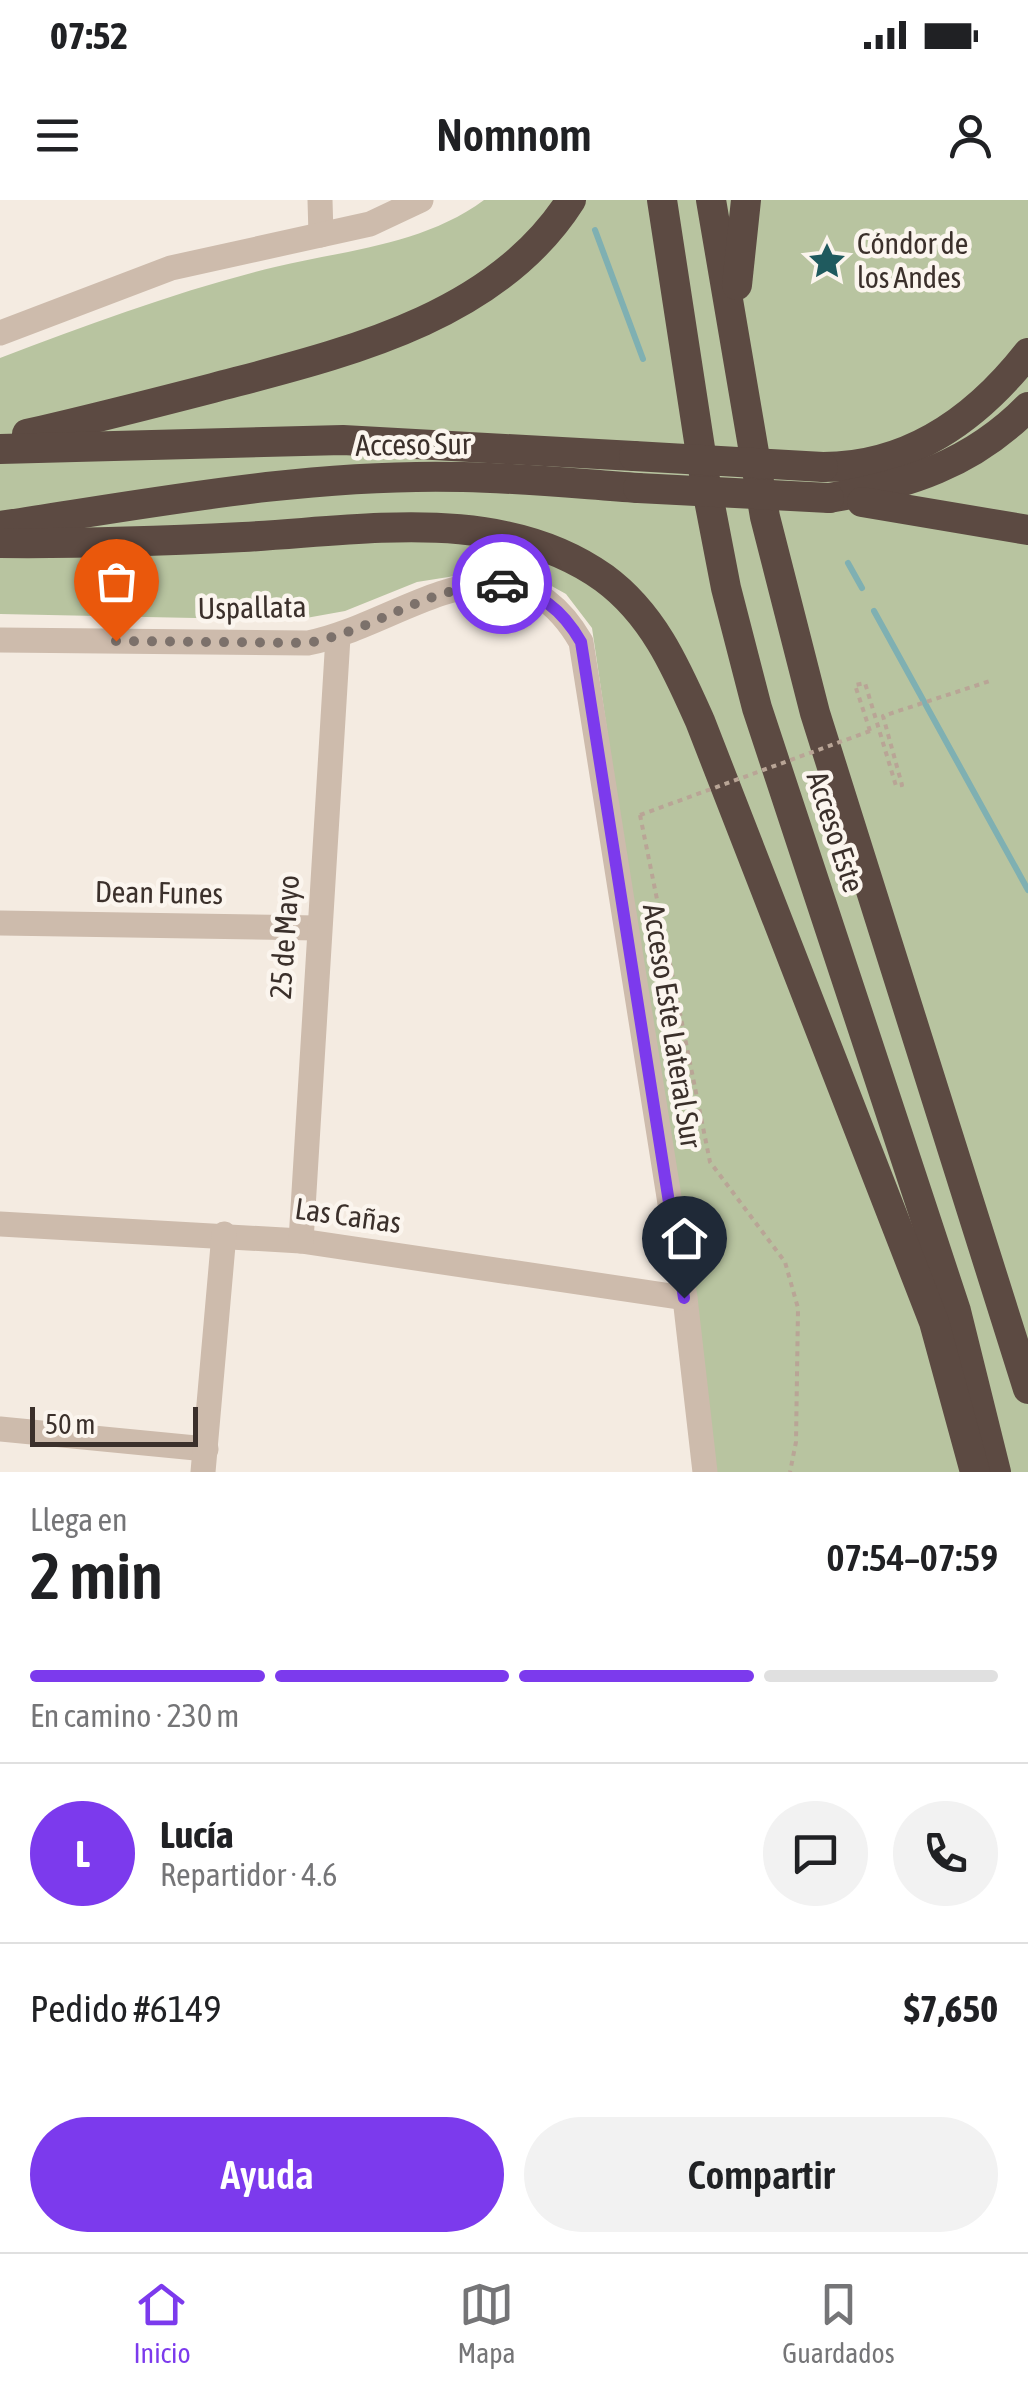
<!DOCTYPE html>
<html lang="es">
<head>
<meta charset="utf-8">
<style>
	:root { --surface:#fff; --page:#f2f2f2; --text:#202124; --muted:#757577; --line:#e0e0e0; --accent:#7c3aed }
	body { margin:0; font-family:"Asap Condensed",sans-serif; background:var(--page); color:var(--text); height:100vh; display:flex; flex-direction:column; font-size:38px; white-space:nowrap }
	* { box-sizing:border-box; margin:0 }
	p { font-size:32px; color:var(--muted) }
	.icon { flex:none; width:55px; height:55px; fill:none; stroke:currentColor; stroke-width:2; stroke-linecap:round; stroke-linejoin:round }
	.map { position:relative; height:1272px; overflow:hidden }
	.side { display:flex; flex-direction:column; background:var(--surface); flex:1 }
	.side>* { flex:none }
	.scale { position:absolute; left:30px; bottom:25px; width:168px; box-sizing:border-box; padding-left:10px; border:5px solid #3b302b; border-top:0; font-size:28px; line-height:35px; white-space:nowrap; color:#3b302b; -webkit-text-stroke:8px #fbf5ee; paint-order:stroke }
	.pin { position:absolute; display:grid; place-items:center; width:85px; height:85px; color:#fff; margin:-102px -42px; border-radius:50% 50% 50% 0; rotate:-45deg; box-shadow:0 0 10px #0007 }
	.pin .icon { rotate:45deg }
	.courier { position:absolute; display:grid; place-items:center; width:100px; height:100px; margin:-50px; border:8px solid #7c3aed; border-radius:50%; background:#fff; color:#222; box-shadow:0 2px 12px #0007 }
	.overview em { font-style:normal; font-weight:600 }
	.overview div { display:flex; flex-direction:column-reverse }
	.overview { display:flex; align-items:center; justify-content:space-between; height:170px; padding:0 30px }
	h1 { font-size:65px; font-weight:600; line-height:75px }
	.bar { display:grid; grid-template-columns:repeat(4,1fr); gap:15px 10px; align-content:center; height:120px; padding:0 30px }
	.bar i { height:12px; border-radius:8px; background:var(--line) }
	.bar .selected { background:var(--accent) }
	.bar p { grid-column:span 4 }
	.line { display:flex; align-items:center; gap:25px; padding:0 30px; border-top:2px solid var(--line) }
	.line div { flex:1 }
	.round { display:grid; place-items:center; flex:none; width:105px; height:105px; border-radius:52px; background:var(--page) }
	.primary-button { display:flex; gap:20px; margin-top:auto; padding:20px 30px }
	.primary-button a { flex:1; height:115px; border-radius:60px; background:var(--accent); color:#fff; font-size:40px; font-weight:600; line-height:115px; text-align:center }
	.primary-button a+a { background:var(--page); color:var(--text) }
	.status { display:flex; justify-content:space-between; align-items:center; height:70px; padding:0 50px; background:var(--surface); direction:ltr }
	.status svg { height:28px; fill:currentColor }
	header { display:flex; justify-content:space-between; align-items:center; height:130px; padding:0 30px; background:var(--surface); font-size:45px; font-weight:600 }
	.tabs { display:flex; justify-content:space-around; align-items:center; height:140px; border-top:2px solid var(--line); background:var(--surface); font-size:28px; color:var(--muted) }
	.tabs a { display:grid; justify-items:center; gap:5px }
	.tabs .selected { color:var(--accent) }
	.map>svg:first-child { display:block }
</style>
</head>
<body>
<div class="status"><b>07:52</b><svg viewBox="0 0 49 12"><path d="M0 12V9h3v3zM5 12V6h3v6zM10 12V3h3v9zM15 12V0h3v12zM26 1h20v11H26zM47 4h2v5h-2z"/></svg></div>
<header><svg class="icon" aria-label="menu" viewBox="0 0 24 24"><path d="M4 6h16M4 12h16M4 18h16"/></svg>Nomnom<svg class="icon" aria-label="person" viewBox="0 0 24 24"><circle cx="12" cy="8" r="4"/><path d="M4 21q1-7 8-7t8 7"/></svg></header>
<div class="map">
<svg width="1028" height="1272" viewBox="0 0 1028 1272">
	<rect width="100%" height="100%" fill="#f4ebe1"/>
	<path fill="#b8c4a0" d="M 484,0 L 1028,0 L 1028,1272 L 716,1272 L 592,428 L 566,394 L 539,379 L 499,369 L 417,382 L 345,411 L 295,420 L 0,414 L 0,158 C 90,124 181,90 275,67 C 346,50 423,45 484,0 Z"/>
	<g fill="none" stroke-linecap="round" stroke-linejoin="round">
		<g stroke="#7fb0b2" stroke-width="6">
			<path d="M 595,30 L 643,159"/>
			<path d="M 848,363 L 862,388"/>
			<path d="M 874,411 L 1028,690"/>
		</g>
		<g stroke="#b9a596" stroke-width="4" stroke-dasharray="5 5" stroke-linecap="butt">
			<path d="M 870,531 L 855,485 L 865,483 L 896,586 L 902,585 L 883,516 L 993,480"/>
			<path d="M 640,615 L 710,962 L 785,1062 L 798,1108 L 796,1242 L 790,1272"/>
		</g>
		<g stroke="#cdbbac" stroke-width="25">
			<path d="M 320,0 L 321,35"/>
			<path d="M 0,133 L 171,68 L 370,24 L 421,0"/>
			<path d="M 0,440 L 308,443 C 402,425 510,319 581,442 L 685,1098 L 705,1272"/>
			<path d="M 0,723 L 318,728"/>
			<path d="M 0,1024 L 301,1041 L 685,1098"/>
			<path d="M 301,1041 L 338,437"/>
			<path d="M 0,1229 L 206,1249"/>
			<path d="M 203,1272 L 224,1034"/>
		</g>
		<g stroke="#5c4a42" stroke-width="30">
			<path d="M 662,0 L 704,274 L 726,388 L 757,508 L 956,1111 L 996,1272"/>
			<path d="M 711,0 L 765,317 L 815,513 L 1028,1189"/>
			<path d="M 737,85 L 746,0"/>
			<path d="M 27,234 C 89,220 151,204 213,188 C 341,154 495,120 571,0"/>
			<path d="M 0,249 L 343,240 L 634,256"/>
			<path d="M 823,267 C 909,267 977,218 1028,153"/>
			<path d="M 829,298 C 907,285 972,264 1028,207"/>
			<path d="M 862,302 L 1028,330"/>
			<path d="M 0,326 C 152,303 308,273 463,277 C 521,278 580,284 638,288"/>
			<path d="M 0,343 C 81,344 161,341 243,337 C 361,331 501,304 604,378 C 653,414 676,467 700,521 L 934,1122 L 975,1272"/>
		</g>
		<path stroke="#b9a596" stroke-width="4" stroke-dasharray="5 5" stroke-linecap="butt" d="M 640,615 L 870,531"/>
		<g stroke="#5c4a42" stroke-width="30">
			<path d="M 634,256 L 823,267"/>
			<path d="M 638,288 L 829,298"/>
		</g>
	</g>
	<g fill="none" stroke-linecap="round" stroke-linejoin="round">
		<path stroke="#7c716b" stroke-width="10" stroke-dasharray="0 18" d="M 116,441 L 308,443 C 380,429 424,386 502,384"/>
		<path stroke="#7c3aed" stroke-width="12" d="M 502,384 C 539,392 562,409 581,442 L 684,1098"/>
	</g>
	<defs>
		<g id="sight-bare" transform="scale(3)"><path d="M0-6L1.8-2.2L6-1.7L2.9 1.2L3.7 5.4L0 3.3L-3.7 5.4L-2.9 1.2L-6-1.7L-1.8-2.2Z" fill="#1f5a5e" stroke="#fbf5ee" stroke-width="2.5" paint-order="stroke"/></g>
	</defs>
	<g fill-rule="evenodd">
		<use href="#sight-bare" x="827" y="61"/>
	</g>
	<g text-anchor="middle" stroke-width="9" stroke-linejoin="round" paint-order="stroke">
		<g font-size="30" fill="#3b302b" stroke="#fbf5ee" text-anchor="start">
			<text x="857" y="54">Cóndor de<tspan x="857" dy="34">los Andes</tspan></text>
		</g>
		<g font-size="30" fill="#3b302b" stroke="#fbf5ee">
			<text transform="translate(413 245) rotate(-1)" y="10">Acceso Sur</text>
			<text transform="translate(252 408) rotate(-1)" y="10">Uspallata</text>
			<text transform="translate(835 632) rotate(72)" y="10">Acceso Este</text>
			<text transform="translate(159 693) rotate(1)" y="10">Dean Funes</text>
			<text transform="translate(285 737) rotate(-86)" y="10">25 de Mayo</text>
			<text transform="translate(672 826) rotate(81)" y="10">Acceso Este Lateral Sur</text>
			<text transform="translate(348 1016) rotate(8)" y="10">Las Cañas</text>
		</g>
	</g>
</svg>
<div class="scale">50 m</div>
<div class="pin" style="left:116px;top:441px;background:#ea580c"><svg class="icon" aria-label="bag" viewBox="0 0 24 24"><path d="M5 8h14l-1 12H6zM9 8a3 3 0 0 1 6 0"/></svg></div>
<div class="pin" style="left:684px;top:1098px;background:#1f2937"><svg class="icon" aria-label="home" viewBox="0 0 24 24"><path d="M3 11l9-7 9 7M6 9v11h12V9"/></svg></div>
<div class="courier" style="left:502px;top:384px"><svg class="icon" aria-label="car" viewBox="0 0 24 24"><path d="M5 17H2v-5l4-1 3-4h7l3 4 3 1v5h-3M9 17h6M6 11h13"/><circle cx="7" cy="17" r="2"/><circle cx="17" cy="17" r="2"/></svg></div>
</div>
<section class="side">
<div class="overview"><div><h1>2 min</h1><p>Llega en</p></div><em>07:54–07:59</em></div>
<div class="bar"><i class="selected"></i><i class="selected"></i><i class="selected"></i><i></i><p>En camino · 230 m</p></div>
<div class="line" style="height:180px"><b class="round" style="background:var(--accent);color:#fff">L</b><div><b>Lucía</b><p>Repartidor · 4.6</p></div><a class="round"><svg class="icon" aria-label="chat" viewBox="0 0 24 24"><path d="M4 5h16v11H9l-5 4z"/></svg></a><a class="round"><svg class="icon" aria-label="phone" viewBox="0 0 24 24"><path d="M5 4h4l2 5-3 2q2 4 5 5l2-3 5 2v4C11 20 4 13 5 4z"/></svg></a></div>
<div class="line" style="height:130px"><div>Pedido #6149</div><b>$7,650</b></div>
<div class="primary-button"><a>Ayuda</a><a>Compartir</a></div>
</section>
<nav class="tabs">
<a class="selected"><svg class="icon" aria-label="home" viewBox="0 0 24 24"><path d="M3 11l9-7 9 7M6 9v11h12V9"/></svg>Inicio</a>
<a><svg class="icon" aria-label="map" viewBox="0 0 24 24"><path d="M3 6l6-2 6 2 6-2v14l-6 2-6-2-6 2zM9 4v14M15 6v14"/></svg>Mapa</a>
<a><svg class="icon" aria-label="saved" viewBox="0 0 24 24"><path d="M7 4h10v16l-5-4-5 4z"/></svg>Guardados</a>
</nav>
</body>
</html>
